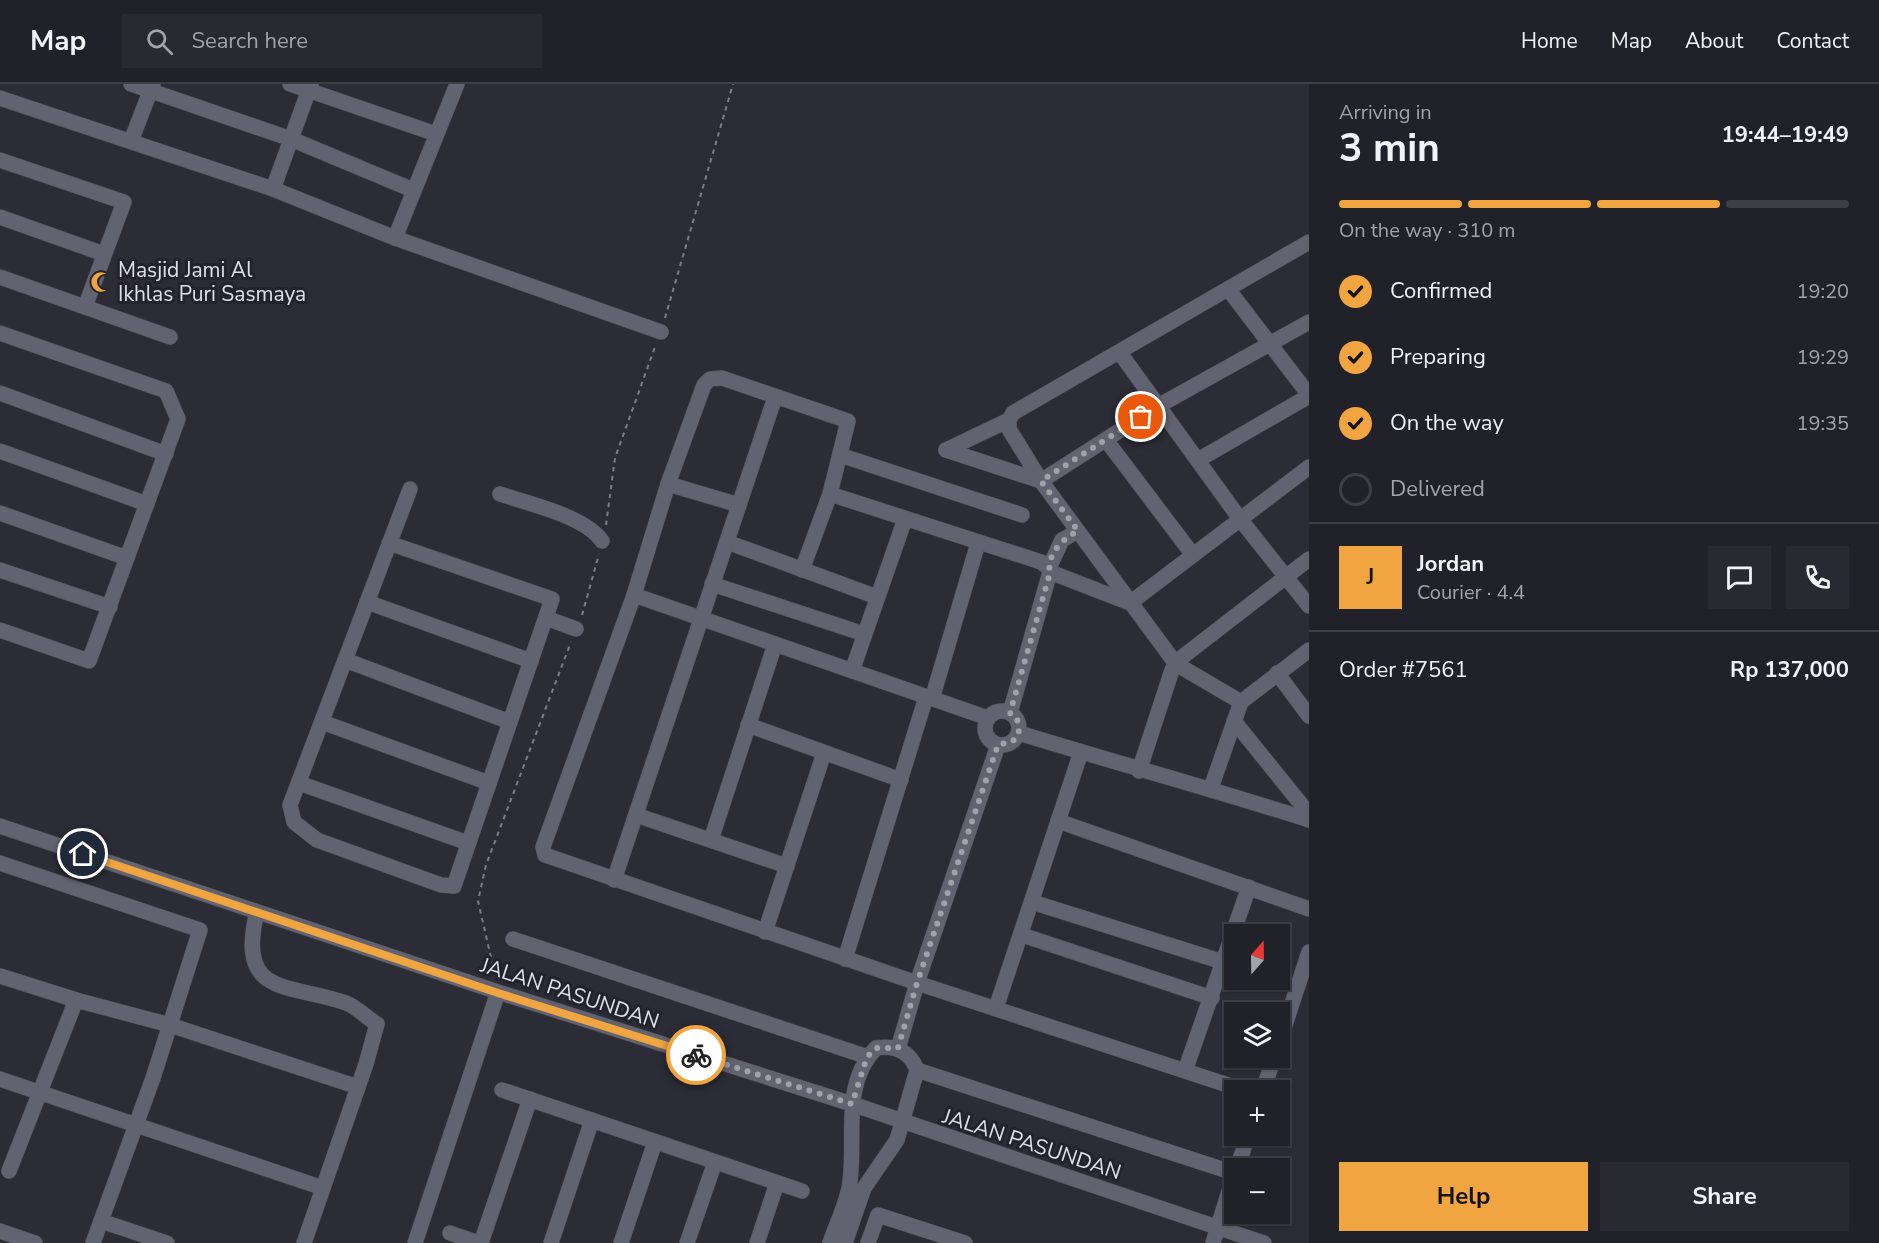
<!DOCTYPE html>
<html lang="en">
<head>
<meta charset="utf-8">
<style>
	:root { --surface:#212129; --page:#292931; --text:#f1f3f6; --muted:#a2a3a8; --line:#3e3e46; --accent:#f1a540 }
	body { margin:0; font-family:"Nunito Sans",sans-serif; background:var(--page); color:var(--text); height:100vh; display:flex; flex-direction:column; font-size:22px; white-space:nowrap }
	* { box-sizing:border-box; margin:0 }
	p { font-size:20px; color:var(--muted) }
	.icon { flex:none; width:33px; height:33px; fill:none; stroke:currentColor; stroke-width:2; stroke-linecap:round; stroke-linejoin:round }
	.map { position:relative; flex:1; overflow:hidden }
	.side { display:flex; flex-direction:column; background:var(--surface); width:570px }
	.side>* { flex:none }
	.needle { width:39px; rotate:20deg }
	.fabs { position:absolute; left:1224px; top:840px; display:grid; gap:12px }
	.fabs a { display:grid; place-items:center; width:66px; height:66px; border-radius:0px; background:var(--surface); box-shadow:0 2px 4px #0004,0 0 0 2px var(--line); font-size:30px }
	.pin { position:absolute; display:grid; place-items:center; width:51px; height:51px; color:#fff; margin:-26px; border:3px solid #fff; border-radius:50%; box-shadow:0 2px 6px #0007 }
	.courier { position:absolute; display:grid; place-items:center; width:60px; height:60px; margin:-30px; border:4px solid #f1a540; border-radius:50%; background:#fff; color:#222; box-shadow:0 2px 8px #0007 }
	.summary em { font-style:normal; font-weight:700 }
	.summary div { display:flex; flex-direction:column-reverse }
	.summary { display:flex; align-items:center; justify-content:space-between; height:102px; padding:0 30px }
	h1 { font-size:39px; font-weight:700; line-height:45px }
	.bar { display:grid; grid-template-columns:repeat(4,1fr); gap:9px 6px; align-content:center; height:72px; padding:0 30px }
	.bar i { height:8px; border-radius:4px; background:var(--line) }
	.bar .current { background:var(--accent) }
	.bar p { grid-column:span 4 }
	.line { display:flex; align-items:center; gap:15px; padding:0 30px; border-top:2px solid var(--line) }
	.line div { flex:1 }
	.round { display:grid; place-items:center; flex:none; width:63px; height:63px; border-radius:0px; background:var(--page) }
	ol { padding:0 30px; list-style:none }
	li { display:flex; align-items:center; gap:18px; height:66px }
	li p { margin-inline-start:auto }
	li .icon { padding:6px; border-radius:50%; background:var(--accent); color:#111; stroke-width:4 }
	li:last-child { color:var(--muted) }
	li i { width:33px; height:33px; border:3px solid var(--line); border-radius:50% }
	.button { display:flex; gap:12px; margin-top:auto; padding:12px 30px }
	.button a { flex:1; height:69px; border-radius:0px; background:var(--accent); color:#111; font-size:24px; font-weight:700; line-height:69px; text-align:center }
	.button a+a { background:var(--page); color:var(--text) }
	header { display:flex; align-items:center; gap:36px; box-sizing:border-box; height:84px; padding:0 30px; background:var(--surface); border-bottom:2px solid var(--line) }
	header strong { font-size:28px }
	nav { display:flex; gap:33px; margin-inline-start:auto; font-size:21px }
	.search { width:420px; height:54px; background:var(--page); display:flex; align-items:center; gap:15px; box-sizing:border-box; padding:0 21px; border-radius:0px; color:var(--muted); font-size:22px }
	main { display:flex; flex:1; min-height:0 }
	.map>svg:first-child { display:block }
</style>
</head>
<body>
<header>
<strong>Map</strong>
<div class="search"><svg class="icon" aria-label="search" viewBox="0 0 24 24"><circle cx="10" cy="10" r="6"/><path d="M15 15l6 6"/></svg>Search here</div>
<nav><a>Home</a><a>Map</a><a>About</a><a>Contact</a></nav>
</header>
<main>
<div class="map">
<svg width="1309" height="1159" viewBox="0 0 1309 1159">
	<rect width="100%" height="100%" fill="#2c2c37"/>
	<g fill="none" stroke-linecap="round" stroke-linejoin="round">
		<g stroke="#494a52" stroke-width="16">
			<g id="minor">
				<path d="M 131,0 L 291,55 L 413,106"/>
				<path d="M 290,0 L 436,50"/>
				<path d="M 0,14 L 273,105 L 395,154 L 661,248"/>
				<path d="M 131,57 L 153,0"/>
				<path d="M 0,76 L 124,118 L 85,223"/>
				<path d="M 273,105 L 311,0"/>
				<path d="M 0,133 L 104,170"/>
				<path d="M 395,154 L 457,0"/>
				<path d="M 0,193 L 170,253"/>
				<path d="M 1228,205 L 1309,311"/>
				<path d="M 0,249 L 166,307 L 178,335 L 89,577 L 0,546"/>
				<path d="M 1120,269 L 1240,435 L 1309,522"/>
				<path d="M 0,309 L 166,370"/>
				<path d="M 1009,336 L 1009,345 L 1041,397 L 1176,580 L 1241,618"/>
				<path d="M 1106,356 L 1193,471"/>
				<path d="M 946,366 L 1009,336 L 1013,329 L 1309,158"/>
				<path d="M 946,366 L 1041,397 L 1158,322 L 1309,238"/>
				<path d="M 0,367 L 147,420"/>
				<path d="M 840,371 L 1022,431"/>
				<path d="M 1198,376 L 1309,312"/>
				<path d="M 668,400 L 739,421"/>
				<path d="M 500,410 C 529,420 585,432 602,457"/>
				<path d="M 830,410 L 1041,478 L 1049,484 L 1050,488 L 1010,629"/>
				<path d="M 0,429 L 127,474"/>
				<path d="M 727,458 L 877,513"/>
				<path d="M 389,459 L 552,515 L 454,802 L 441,801 L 317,756 L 294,738 L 290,721 L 410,405"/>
				<path d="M 1049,484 L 1062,456 L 1078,447"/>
				<path d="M 0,486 L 110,523"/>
				<path d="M 802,486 L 830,410 L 848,337 L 722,294 L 710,295 L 704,301 L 668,400 L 634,511 L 543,763 L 545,771 L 917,899 L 1243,1006"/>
				<path d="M 1050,488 L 1130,519 L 1309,383"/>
				<path d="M 712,500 L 864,550"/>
				<path d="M 634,511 L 988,634"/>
				<path d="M 367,518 L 531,577"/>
				<path d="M 546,534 L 576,545"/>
				<path d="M 345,576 L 510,638"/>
				<path d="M 852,587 L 905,435"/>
				<path d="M 1277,589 L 1309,632"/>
				<path d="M 932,615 L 978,459"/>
				<circle cx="1002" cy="644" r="17"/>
				<path d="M 1234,637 L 1309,730"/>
				<path d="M 322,638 L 489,699"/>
				<path d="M 748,641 L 901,696"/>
				<path d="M 1019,649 C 1116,679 1213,705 1309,736"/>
				<path d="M 1139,687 L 1172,586 L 1181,574 L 1309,475"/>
				<path d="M 299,699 L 468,759"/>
				<path d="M 1211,704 L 1241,618 L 1309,566"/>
				<path d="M 636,731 L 787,782"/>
				<path d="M 1058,737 L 1309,825"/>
				<path d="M 0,742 L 498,908 L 852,1020 L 1264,1159"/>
				<path d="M 711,756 L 775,560"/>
				<path d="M 0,779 L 200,846 L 153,994 L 93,1159"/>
				<path d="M 614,796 L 775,313"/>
				<path d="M 1032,818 L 1223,878"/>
				<path d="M 257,828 C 236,913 288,899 346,919 C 357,923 367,934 377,940 L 366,980 L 304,1159"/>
				<path d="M 765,848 L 824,669"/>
				<path d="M 1022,851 L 1212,914"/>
				<path d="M 513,855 L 868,973"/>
				<path d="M 845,875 L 926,613"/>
				<path d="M 0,892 L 76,916 L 170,941 L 358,1003"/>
				<path d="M 996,924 L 1081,668"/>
				<path d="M 1280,956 L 1309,868"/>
				<path d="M 898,965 L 917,899 L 998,661"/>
				<path d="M 917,986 L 1234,1089"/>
				<path d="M 1185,987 L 1249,803"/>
				<path d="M 0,995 L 323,1104"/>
				<path d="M 502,1006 L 802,1107"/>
				<path d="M 1263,1006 L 1274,974"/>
				<path d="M 1237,1084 L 1248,1052"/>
				<path d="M 9,1087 L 76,916"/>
				<path d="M 101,1137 L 167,1159"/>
				<path d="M 0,1147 L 35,1159"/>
				<path d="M 450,1149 L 479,1159"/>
				<path d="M 415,1159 L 498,908"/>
				<path d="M 481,1159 L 530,1015"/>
				<path d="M 551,1159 L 592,1036"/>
				<path d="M 621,1159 L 655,1058"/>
				<path d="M 687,1159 L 715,1078"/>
				<path d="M 757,1159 L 777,1099"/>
				<path d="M 830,1159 C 836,1140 848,1118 850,1097 C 856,1053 841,1000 876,964 C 895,961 910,967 917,986 L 897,1056 L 864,1104 L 845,1159"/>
				<path d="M 868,1159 L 878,1131 L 965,1159"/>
				<path d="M 1213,1159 L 1234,1091"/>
			</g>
		</g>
		<g stroke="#7c7d86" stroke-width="2" stroke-dasharray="4.5 4.5" stroke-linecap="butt">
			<path d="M 665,234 L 733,0"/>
			<path d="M 606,441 L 615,374 L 655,263"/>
			<path d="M 582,531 L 599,470"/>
			<path d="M 495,891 L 478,817 L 486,781 L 571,558"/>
		</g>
		<use href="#minor" stroke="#626370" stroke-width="15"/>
	</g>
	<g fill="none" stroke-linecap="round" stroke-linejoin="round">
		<path stroke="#a0a1a9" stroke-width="6" stroke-dasharray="0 10.8" d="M 696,971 L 852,1020 L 867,973 L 876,964 L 898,964 L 917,899 L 998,661 L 1013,657 L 1019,649 L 1017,634 L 1010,629 L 1050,489 C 1046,471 1063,454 1078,447 L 1041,397 L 1141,333"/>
		<path stroke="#f1a540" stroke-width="8" d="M 83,770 L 498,909 L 696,971"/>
	</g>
	<defs>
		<g id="mosque-bare" transform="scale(1.62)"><path d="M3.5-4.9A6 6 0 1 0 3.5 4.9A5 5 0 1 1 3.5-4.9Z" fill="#f1a540" stroke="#22232d" stroke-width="2.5" paint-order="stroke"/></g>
	</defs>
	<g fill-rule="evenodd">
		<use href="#mosque-bare" x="101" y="198"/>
	</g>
	<g text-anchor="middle" stroke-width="6" stroke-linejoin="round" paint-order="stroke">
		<g font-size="21" fill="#dfe0e7" stroke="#22232d" text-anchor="start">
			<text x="118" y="193">Masjid Jami Al<tspan x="118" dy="24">Ikhlas Puri Sasmaya</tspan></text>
		</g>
		<g font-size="21" fill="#dfe0e7" stroke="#22232d">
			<text transform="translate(570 909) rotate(18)" y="7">JALAN PASUNDAN</text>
			<text transform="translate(1032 1060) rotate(18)" y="7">JALAN PASUNDAN</text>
		</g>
	</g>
</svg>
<div class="fabs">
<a><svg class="needle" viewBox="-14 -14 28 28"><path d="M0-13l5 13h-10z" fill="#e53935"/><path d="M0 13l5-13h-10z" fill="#a2a3a8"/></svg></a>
<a><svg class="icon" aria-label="layers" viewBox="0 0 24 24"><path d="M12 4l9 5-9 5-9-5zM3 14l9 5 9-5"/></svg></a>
<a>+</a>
<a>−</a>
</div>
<div class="pin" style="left:1141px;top:333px;background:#ea580c"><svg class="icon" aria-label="bag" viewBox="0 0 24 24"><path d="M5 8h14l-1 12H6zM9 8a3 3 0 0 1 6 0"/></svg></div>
<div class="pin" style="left:83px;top:770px;background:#1f2937"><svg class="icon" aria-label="home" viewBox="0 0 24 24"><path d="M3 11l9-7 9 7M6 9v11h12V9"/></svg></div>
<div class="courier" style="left:696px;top:971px"><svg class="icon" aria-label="bike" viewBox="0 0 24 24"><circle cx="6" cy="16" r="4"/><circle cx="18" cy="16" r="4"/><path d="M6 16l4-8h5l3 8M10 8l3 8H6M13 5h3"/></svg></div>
</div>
<section class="side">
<div class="summary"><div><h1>3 min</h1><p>Arriving in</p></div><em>19:44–19:49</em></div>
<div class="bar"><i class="current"></i><i class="current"></i><i class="current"></i><i></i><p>On the way · 310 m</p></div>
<ol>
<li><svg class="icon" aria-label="check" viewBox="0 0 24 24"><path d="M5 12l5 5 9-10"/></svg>Confirmed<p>19:20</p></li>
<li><svg class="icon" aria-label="check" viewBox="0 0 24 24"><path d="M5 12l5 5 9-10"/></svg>Preparing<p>19:29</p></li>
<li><svg class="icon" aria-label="check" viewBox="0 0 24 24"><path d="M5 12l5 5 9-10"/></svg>On the way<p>19:35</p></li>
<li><i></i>Delivered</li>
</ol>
<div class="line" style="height:108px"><b class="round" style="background:var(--accent);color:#111">J</b><div><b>Jordan</b><p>Courier · 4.4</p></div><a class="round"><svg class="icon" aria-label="chat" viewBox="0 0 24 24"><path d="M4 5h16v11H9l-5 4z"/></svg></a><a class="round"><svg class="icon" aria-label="phone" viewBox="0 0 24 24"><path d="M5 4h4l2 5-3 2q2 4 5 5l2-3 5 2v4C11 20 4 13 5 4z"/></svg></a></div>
<div class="line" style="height:78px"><div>Order #7561</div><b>Rp 137,000</b></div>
<div class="button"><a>Help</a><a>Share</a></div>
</section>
</main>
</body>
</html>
